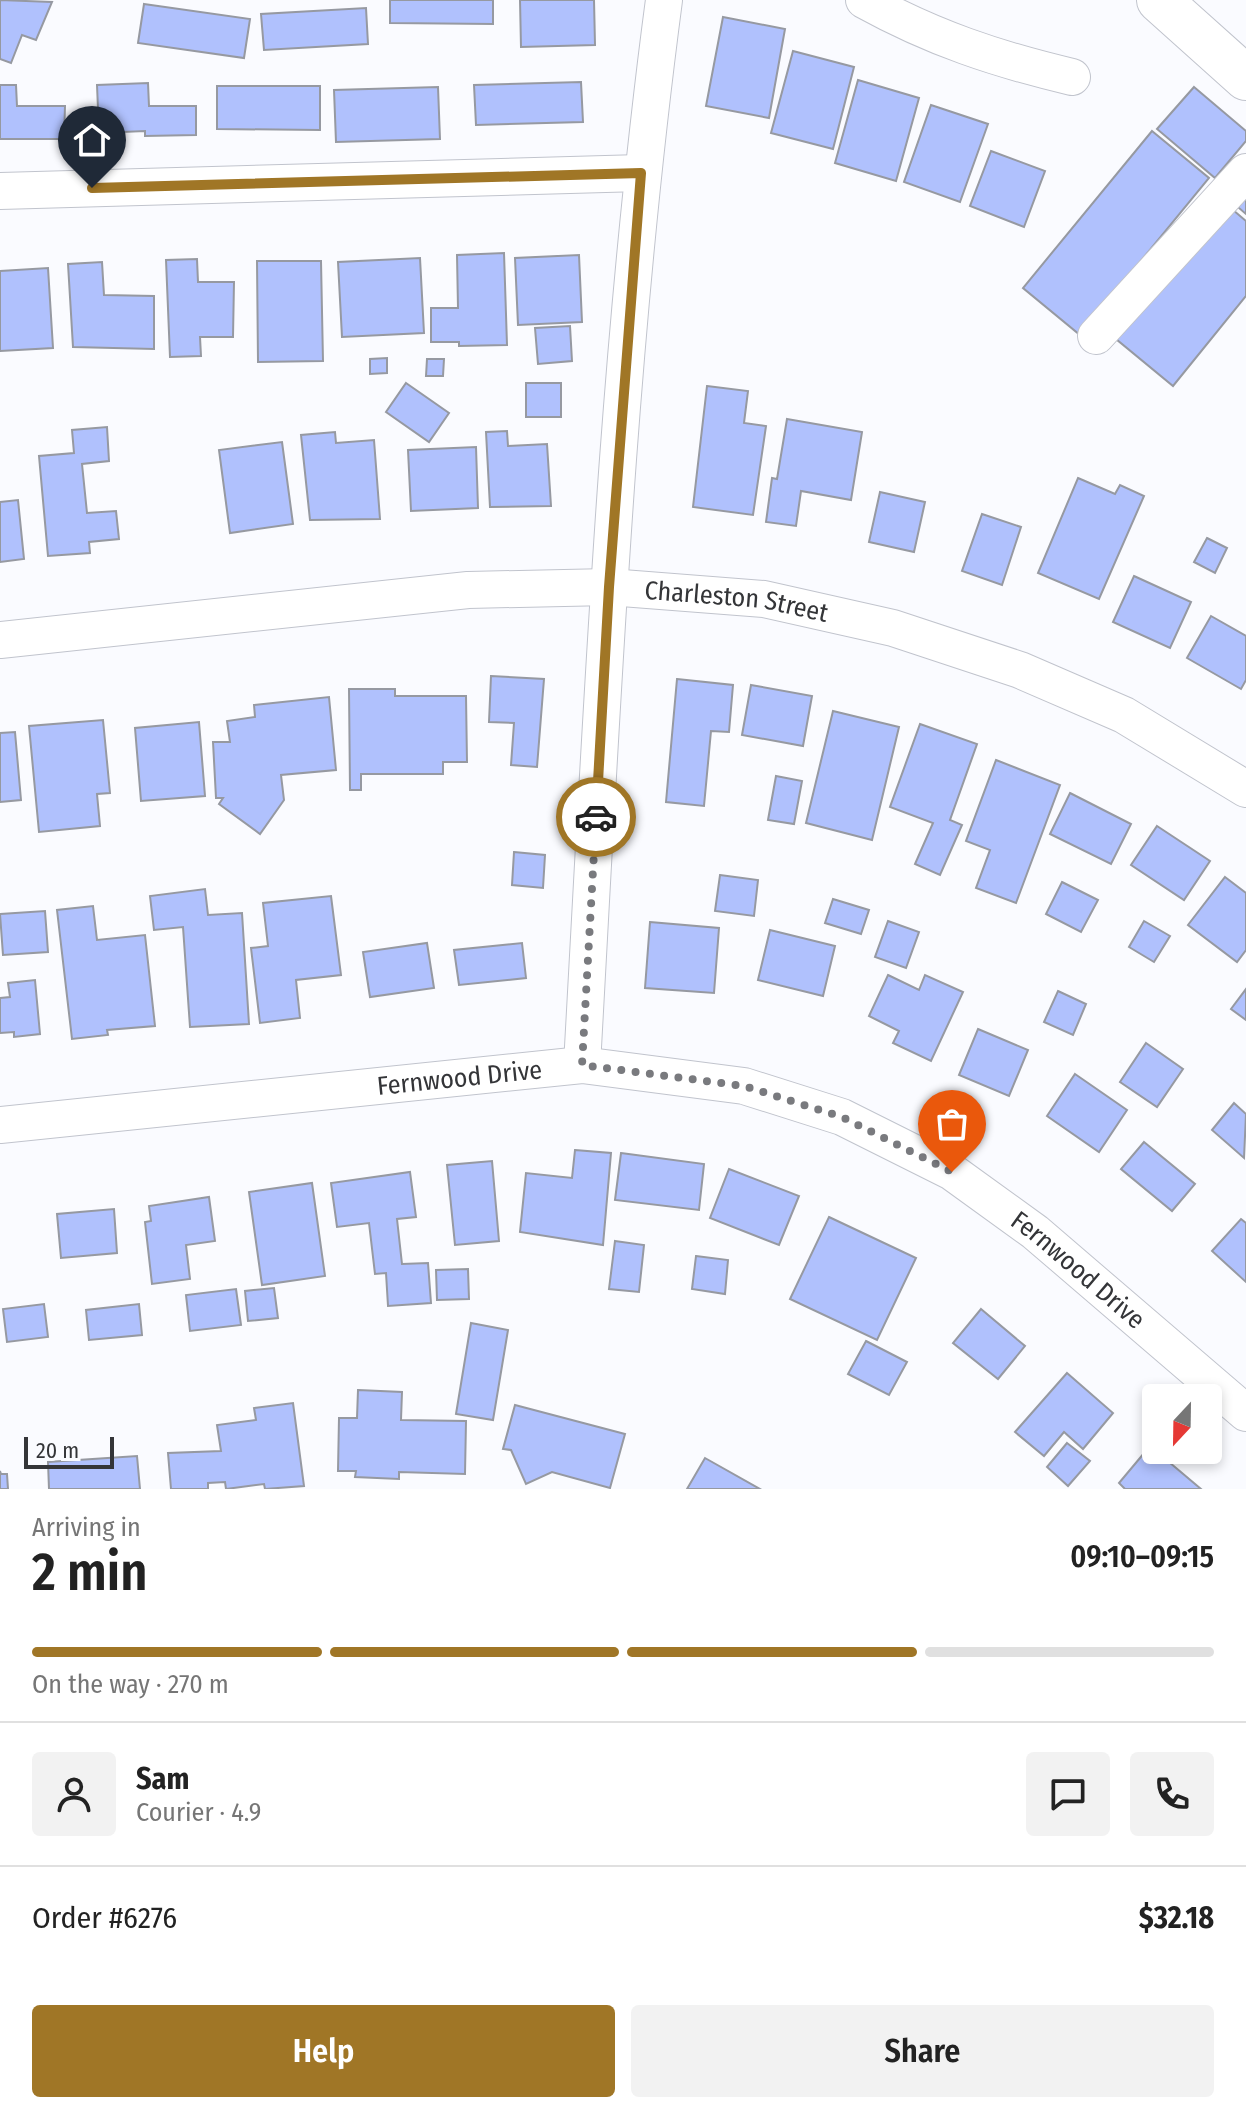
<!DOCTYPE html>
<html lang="en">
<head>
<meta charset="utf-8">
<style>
	:root { --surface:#fff; --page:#f2f2f2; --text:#222; --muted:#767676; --line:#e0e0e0; --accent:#a07626 }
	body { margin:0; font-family:"Fira Sans Condensed",sans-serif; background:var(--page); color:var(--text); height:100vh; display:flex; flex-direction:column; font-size:30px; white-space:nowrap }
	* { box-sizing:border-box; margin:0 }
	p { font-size:26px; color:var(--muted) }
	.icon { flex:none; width:44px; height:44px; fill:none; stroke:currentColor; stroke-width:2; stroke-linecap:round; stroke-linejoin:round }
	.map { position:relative; height:1489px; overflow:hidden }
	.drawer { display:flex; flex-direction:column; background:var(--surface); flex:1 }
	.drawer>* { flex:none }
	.needle { width:52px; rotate:202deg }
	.tools { position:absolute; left:1142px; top:1384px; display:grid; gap:16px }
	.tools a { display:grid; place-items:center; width:80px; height:80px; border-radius:8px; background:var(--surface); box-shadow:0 4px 12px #0003; font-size:40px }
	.scale { position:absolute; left:24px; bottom:20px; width:90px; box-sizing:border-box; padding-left:8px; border:4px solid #343538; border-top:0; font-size:22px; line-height:28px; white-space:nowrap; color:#343538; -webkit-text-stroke:6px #fafbff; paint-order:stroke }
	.pin { position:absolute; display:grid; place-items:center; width:68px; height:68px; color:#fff; margin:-82px -34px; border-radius:50% 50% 50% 0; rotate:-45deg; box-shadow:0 0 8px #0007 }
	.pin .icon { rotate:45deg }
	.courier { position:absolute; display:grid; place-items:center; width:80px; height:80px; margin:-40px; border:6px solid #a07626; border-radius:50%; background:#fff; color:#222; box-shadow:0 2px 10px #0007 }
	.headline em { font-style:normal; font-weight:600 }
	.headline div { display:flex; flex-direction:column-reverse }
	.headline { display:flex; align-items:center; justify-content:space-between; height:136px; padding:0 32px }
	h1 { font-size:52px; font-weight:600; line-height:60px }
	.bar { display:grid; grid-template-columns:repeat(4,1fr); gap:12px 8px; align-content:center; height:96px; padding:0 32px }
	.bar i { height:10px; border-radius:6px; background:var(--line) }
	.bar .selected { background:var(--accent) }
	.bar p { grid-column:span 4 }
	.line { display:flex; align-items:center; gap:20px; padding:0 32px; border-top:2px solid var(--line) }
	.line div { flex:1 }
	.round { display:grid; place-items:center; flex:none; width:84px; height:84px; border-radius:8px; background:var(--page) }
	.primary-button { display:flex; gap:16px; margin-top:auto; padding:16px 32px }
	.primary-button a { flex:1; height:92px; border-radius:8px; background:var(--accent); color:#fff; font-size:32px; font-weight:600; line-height:92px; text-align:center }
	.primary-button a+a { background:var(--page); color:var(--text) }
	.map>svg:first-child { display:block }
</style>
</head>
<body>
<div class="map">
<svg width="1246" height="1489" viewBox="0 0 1246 1489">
	<rect width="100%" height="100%" fill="#fafbff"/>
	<g fill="#b0c1fd" stroke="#9699a1" stroke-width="2">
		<path d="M 0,0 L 52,2 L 36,40 L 22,35 L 11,63 L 0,59 Z"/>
		<path d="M 390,0 L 493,0 L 493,24 L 390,23 Z"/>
		<path d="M 520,0 L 594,0 L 595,45 L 521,47 Z"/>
		<path d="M 144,4 L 250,19 L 244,58 L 138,43 Z"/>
		<path d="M 366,8 L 368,44 L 264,50 L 261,14 Z"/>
		<path d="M 723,17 L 785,29 L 769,118 L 706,106 Z"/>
		<path d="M 793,51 L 854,67 L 833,149 L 771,133 Z"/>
		<path d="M 858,80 L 919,98 L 896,181 L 835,163 Z"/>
		<path d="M 581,82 L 583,122 L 476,125 L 474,85 Z"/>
		<path d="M 148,83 L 149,106 L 196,106 L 196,135 L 145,136 L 145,131 L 99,133 L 97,85 Z"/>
		<path d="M 0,85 L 16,85 L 17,106 L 65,106 L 64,139 L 0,139 Z"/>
		<path d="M 217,86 L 320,86 L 320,130 L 217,129 Z"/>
		<path d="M 438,87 L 440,139 L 336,142 L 334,90 Z"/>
		<path d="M 1194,87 L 1246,131 L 1246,141 L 1215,178 L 1157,129 Z"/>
		<path d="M 931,105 L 988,124 L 960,202 L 904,182 Z"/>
		<path d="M 1152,131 L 1209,178 L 1080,335 L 1023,288 Z"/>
		<path d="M 991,151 L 1045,171 L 1024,227 L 970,206 Z"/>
		<path d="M 1246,186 L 1246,214 L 1232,202 Z"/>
		<path d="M 1226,204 L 1246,221 L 1246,296 L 1173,386 L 1116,339 Z"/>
		<path d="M 504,253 L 507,345 L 459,346 L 459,342 L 431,342 L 431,308 L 458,308 L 457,255 Z"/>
		<path d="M 579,255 L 582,322 L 518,325 L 515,258 Z"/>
		<path d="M 420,258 L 424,333 L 342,337 L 338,262 Z"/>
		<path d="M 197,259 L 198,282 L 234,282 L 233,337 L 200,337 L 201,356 L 170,357 L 166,260 Z"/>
		<path d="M 257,261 L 321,261 L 323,361 L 258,362 Z"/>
		<path d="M 102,262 L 104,295 L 154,296 L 154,349 L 73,347 L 68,264 Z"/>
		<path d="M 48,268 L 53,348 L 0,351 L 0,271 Z"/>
		<path d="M 570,326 L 572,361 L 538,364 L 535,328 Z"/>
		<path d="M 387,358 L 387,373 L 370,374 L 370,359 Z"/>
		<path d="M 427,359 L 444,359 L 443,376 L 426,376 Z"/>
		<path d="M 406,383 L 449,413 L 429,442 L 386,412 Z"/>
		<rect x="526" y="383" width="35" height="34"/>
		<path d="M 707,386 L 748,391 L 744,423 L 766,426 L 753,515 L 693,507 Z"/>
		<path d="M 787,419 L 862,432 L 851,500 L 801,491 L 796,526 L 766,522 L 772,478 L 777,479 Z"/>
		<path d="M 107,427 L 109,461 L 82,464 L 87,513 L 116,511 L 119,539 L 89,542 L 90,553 L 48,556 L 39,456 L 74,453 L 72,430 Z"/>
		<path d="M 507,431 L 508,446 L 547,444 L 551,506 L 490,507 L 486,432 Z"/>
		<path d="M 335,432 L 336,443 L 374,440 L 380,519 L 310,520 L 301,435 Z"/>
		<path d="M 282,442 L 293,524 L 230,533 L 219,450 Z"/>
		<path d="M 476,447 L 478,508 L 411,511 L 408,450 Z"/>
		<path d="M 1078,478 L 1115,494 L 1120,485 L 1144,496 L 1099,599 L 1038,573 Z"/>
		<path d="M 880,492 L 925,502 L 914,552 L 869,542 Z"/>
		<path d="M 18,500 L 24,559 L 0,562 L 0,502 Z"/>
		<path d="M 982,514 L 1021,527 L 1002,585 L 962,571 Z"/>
		<path d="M 1207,538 L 1227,548 L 1215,573 L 1194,562 Z"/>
		<path d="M 1134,576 L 1191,602 L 1170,648 L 1113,622 Z"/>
		<path d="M 1211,616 L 1246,636 L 1246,680 L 1241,689 L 1187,658 Z"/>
		<path d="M 491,676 L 544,679 L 537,767 L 511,765 L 514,723 L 489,722 Z"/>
		<path d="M 677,679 L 733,685 L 729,732 L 711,731 L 704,806 L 666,802 Z"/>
		<path d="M 751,685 L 812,696 L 803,746 L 742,735 Z"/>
		<path d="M 349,689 L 395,689 L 395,696 L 466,696 L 467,762 L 443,762 L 443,774 L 361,774 L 361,790 L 350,790 Z"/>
		<path d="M 329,697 L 336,770 L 281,775 L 284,800 L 260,834 L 219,804 L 223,798 L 216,798 L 213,742 L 230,742 L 227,721 L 255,717 L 254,705 Z"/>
		<path d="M 833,711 L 899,727 L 872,840 L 806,823 Z"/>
		<path d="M 103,720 L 110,793 L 97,794 L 100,826 L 39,832 L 29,726 Z"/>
		<path d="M 199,722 L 205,796 L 141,801 L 135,728 Z"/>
		<path d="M 920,724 L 977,744 L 950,820 L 962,825 L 940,875 L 915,864 L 933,823 L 890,807 Z"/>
		<path d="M 15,732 L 21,800 L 0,802 L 0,733 Z"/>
		<path d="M 996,760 L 1060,785 L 1016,903 L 976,888 L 990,850 L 966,841 Z"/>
		<path d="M 776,776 L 802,781 L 794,824 L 768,820 Z"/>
		<path d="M 1070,793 L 1131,824 L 1111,864 L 1050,834 Z"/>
		<path d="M 1157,826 L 1210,861 L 1184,900 L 1131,865 Z"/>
		<path d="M 514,852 L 545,855 L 543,888 L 512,885 Z"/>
		<path d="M 720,875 L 758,880 L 754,916 L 715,911 Z"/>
		<path d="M 1225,877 L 1246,893 L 1246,950 L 1237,962 L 1188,925 Z"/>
		<path d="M 1062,882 L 1098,900 L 1081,932 L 1046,914 Z"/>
		<path d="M 205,889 L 208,915 L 242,913 L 249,1024 L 190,1027 L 183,927 L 154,930 L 150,896 Z"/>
		<path d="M 331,896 L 341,975 L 296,980 L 300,1018 L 260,1023 L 251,948 L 268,946 L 263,903 Z"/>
		<path d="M 833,899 L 869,910 L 861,934 L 825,923 Z"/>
		<path d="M 93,906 L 97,940 L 145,935 L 155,1026 L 107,1030 L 108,1035 L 72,1039 L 57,910 Z"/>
		<path d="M 45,911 L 48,952 L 3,955 L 0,914 Z"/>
		<path d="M 888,921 L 919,932 L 906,968 L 875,957 Z"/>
		<path d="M 1144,921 L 1170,936 L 1154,962 L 1129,947 Z"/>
		<path d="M 650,922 L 719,928 L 714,993 L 645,988 Z"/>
		<path d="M 770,930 L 835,946 L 823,996 L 758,980 Z"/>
		<path d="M 427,943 L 434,988 L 370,997 L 363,952 Z"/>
		<path d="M 522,943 L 526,978 L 459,985 L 454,950 Z"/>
		<path d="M 888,975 L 919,990 L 925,975 L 963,992 L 931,1061 L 893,1043 L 899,1031 L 869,1016 Z"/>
		<path d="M 35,980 L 40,1034 L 14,1037 L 14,1032 L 0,1033 L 0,998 L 10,997 L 8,983 Z"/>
		<path d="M 1246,989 L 1246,1020 L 1231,1009 Z"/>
		<path d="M 1058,991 L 1086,1004 L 1073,1035 L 1044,1022 Z"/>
		<path d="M 978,1029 L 1028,1050 L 1009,1096 L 959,1075 Z"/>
		<path d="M 1146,1043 L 1183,1069 L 1157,1107 L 1120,1082 Z"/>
		<path d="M 1075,1074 L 1127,1110 L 1099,1152 L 1047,1116 Z"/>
		<path d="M 1234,1103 L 1246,1114 L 1244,1158 L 1212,1130 Z"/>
		<path d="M 1144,1142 L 1195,1184 L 1172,1211 L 1121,1169 Z"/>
		<path d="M 575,1150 L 611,1153 L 603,1245 L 520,1232 L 526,1173 L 572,1178 Z"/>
		<path d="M 621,1153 L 704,1164 L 699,1210 L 615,1200 Z"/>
		<path d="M 492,1161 L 499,1241 L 455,1245 L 447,1165 Z"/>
		<path d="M 729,1169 L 799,1196 L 779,1245 L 710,1218 Z"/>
		<path d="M 410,1172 L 416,1217 L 397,1219 L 402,1264 L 428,1263 L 431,1303 L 388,1306 L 386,1273 L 375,1274 L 369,1223 L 337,1227 L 331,1183 Z"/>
		<path d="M 312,1183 L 325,1276 L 262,1285 L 249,1192 Z"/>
		<path d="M 209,1197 L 215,1241 L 186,1245 L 190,1279 L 152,1284 L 145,1222 L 151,1221 L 149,1206 Z"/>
		<path d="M 114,1209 L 117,1253 L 61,1258 L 57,1214 Z"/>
		<path d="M 829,1217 L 916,1258 L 877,1340 L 790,1299 Z"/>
		<path d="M 1241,1219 L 1246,1223 L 1246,1282 L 1212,1251 Z"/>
		<path d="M 615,1241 L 644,1245 L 639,1292 L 609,1289 Z"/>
		<path d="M 696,1256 L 728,1260 L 725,1294 L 692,1289 Z"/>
		<path d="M 468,1269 L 469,1299 L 437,1300 L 436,1270 Z"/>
		<path d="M 274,1288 L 278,1318 L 248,1321 L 245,1291 Z"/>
		<path d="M 236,1289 L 241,1325 L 190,1331 L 186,1295 Z"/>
		<path d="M 44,1304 L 48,1337 L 7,1342 L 3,1309 Z"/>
		<path d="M 139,1304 L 142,1335 L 89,1340 L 86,1310 Z"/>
		<path d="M 981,1309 L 1025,1346 L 998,1379 L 953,1343 Z"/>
		<path d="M 471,1323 L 508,1330 L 493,1420 L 456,1414 Z"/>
		<path d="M 866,1341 L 907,1362 L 889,1395 L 848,1374 Z"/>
		<path d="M 1067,1373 L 1113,1413 L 1083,1449 L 1064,1432 L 1044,1456 L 1015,1432 Z"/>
		<path d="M 358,1390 L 402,1392 L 401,1420 L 466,1421 L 465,1474 L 399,1472 L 399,1479 L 355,1477 L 356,1471 L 338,1471 L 339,1418 L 357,1418 Z"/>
		<path d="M 293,1403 L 304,1486 L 265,1489 L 264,1484 L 226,1489 L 225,1482 L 208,1483 L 208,1489 L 171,1489 L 168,1453 L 221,1451 L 217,1425 L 256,1420 L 254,1408 Z"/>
		<path d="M 515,1405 L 625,1434 L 610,1488 L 552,1472 L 526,1484 L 511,1450 L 503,1449 Z"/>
		<path d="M 1067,1443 L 1090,1461 L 1068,1486 L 1047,1467 Z"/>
		<path d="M 1150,1446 L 1201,1489 L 1125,1489 L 1119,1483 Z"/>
		<path d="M 137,1456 L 140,1489 L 49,1489 L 48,1462 Z"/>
		<path d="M 705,1458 L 760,1489 L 687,1489 Z"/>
		<path d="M 0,1471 L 1,1474 L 7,1474 L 8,1489 L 0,1489 Z"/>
	</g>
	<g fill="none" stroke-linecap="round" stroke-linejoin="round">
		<g stroke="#c1c4cd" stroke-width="38">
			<g id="minor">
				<path d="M 864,0 C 933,38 996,59 1072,77"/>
				<path d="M 0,191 L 641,173"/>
				<path d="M 1096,336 L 1246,172"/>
				<path id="s1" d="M 0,640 L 468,590 L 609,587 L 764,599 L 893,628 L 1020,670 L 1124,715 L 1246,789"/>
				<path d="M 582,1065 C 602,709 617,353 664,0"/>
				<path id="s2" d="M 0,1125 L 582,1065 L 744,1086 L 842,1117 L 952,1172 L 1035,1232 L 1246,1413"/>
			</g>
		</g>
		<g stroke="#c1c4cd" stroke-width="46">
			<path id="major" d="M 1159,0 L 1246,78"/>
		</g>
		<use href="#minor" stroke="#fff" stroke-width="36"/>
		<use href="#major" stroke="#fff" stroke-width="44"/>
	</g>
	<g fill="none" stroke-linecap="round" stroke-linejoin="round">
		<path stroke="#797a7e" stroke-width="8" stroke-dasharray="0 14.4" d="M 596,817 L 582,1065 L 744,1086 L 842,1117 L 952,1172"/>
		<path stroke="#a07626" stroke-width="10" d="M 92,188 L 641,173 L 609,587 L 596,817"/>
	</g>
	<g text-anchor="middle" stroke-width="6" stroke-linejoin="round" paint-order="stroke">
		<g font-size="26" fill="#343538" stroke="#fafbff">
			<text dy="9" stroke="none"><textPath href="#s1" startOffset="740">Charleston Street</textPath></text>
			<text dy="9" stroke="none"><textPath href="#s2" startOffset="462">Fernwood Drive</textPath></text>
			<text dy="9" stroke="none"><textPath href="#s2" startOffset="1134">Fernwood Drive</textPath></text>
		</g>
	</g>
</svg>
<div class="tools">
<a><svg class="needle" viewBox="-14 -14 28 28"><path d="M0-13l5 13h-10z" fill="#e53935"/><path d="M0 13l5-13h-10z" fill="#767676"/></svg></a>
</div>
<div class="scale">20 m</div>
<div class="pin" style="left:952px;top:1172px;background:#ea580c"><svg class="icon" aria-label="bag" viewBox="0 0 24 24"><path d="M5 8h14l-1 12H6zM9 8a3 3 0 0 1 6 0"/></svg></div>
<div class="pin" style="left:92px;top:188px;background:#1f2937"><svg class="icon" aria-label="home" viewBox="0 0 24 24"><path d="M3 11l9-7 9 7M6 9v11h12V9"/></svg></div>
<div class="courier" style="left:596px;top:817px"><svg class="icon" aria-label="car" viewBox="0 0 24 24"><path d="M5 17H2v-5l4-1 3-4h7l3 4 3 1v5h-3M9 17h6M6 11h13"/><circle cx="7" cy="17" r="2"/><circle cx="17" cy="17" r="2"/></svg></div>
</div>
<section class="drawer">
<div class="headline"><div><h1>2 min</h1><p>Arriving in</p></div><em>09:10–09:15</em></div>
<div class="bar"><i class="selected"></i><i class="selected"></i><i class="selected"></i><i></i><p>On the way · 270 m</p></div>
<div class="line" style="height:144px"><a class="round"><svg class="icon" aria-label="person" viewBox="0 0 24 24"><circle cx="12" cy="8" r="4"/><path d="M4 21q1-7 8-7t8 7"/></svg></a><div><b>Sam</b><p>Courier · 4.9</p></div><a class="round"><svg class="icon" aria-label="chat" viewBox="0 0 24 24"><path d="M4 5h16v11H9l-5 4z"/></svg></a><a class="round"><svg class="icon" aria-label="phone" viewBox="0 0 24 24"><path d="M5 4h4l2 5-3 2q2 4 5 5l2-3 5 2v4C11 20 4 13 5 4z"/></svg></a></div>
<div class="line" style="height:104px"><div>Order #6276</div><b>$32.18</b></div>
<div class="primary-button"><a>Help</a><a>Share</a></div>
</section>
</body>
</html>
